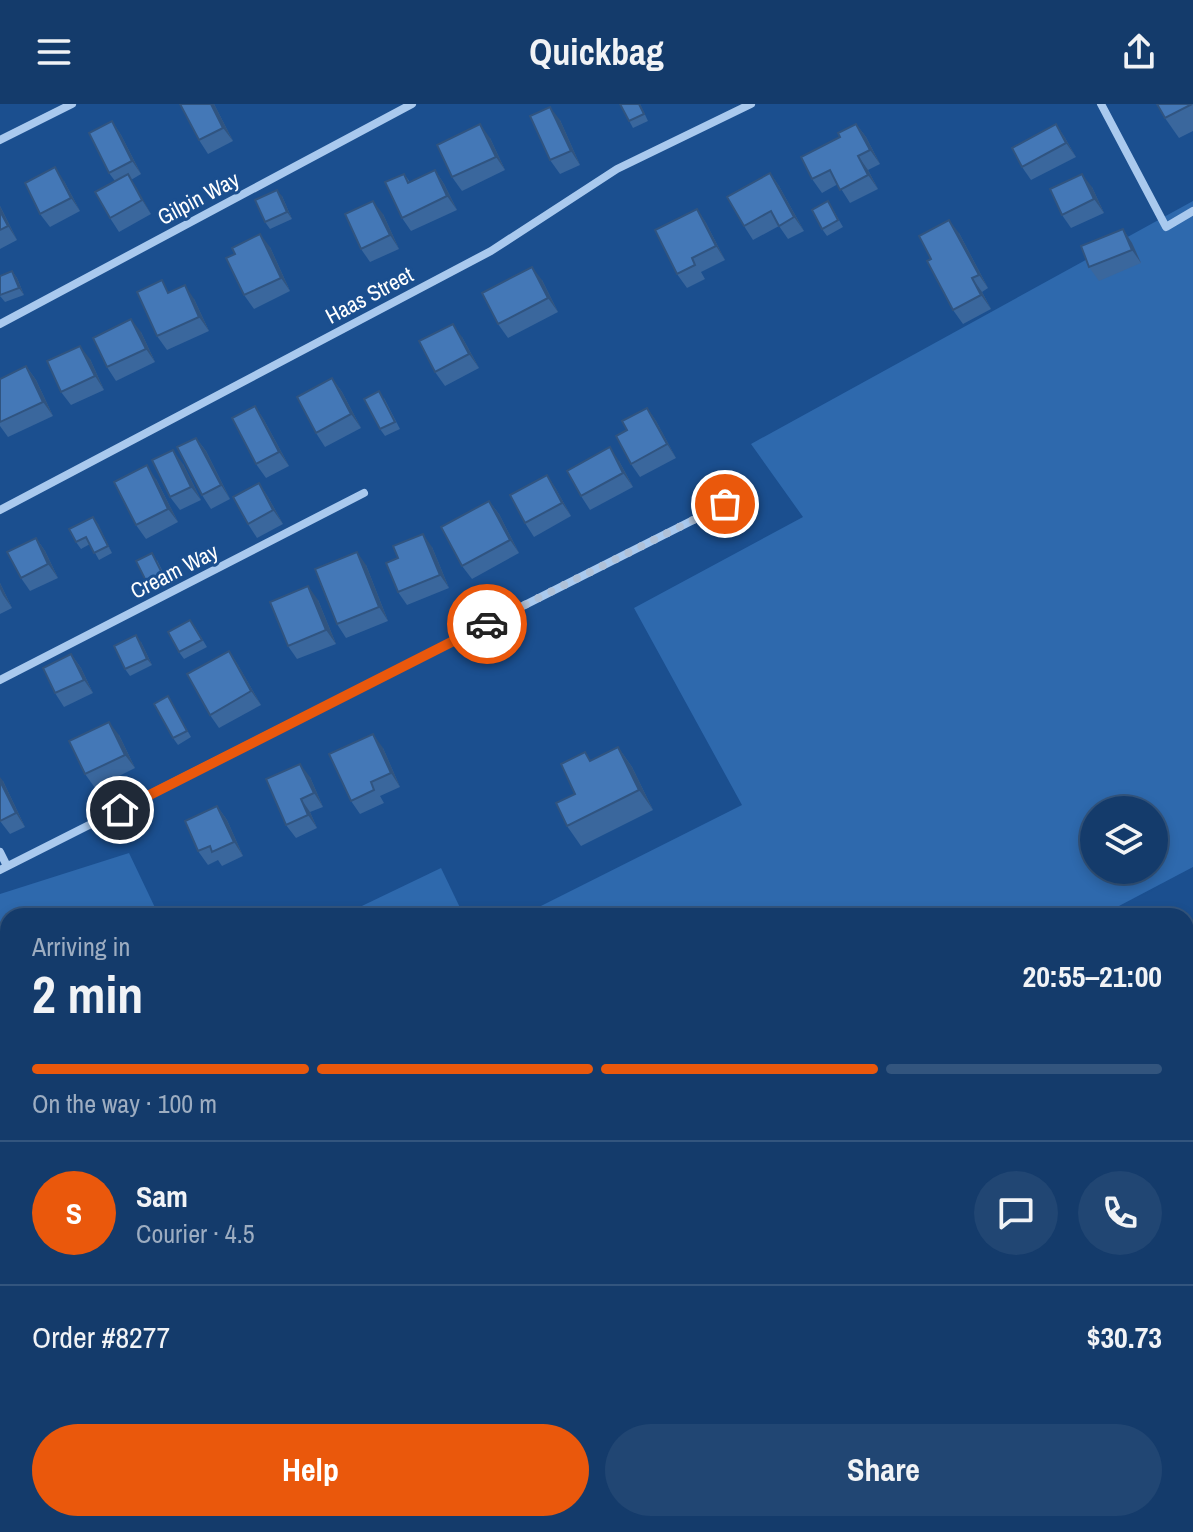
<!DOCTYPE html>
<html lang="en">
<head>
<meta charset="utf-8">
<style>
	:root { --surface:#143b6b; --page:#214673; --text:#f1f3f6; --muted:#9dadc1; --line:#33557e; --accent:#ea580c }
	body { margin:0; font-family:"Archivo Narrow",sans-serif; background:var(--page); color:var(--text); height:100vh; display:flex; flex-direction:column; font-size:30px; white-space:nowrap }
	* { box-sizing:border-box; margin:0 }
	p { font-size:26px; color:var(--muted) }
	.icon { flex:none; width:44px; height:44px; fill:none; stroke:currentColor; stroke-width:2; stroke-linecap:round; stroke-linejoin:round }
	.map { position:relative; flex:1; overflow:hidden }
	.details { position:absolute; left:0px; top:804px; width:1194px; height:624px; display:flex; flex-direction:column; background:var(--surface); border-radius:24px 24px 0 0; box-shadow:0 4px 12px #0003,0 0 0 2px var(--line) }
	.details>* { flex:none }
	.buttons { position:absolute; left:1080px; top:692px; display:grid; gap:16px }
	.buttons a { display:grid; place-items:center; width:88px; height:88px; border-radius:50%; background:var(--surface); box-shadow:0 4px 12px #0003,0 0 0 2px var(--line); font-size:40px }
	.pin { position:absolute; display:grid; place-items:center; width:68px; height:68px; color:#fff; margin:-34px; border:4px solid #fff; border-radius:50%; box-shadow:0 2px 8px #0007 }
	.courier { position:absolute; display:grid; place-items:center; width:80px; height:80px; margin:-40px; border:6px solid #ea580c; border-radius:50%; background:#fff; color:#222; box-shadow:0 2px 10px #0007 }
	.headline em { font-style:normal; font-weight:800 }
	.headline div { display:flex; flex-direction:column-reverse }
	.headline { display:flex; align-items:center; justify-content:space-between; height:136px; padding:0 32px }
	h1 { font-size:52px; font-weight:800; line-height:60px }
	.bar { display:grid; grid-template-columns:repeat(4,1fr); gap:12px 8px; align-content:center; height:96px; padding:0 32px }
	.bar i { height:10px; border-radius:6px; background:var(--line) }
	.bar .selected { background:var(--accent) }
	.bar p { grid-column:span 4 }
	.line { display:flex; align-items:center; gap:20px; padding:0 32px; border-top:2px solid var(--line) }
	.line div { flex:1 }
	.round { display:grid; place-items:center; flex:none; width:84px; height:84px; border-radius:42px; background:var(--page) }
	.button { display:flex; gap:16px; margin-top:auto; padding:16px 32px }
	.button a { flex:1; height:92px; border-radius:48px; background:var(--accent); color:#fff; font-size:32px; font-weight:800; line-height:92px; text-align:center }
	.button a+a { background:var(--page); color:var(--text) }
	header { display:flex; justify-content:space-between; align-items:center; height:104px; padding:0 32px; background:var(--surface); font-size:36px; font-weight:800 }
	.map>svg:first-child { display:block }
</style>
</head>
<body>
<header><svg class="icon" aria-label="menu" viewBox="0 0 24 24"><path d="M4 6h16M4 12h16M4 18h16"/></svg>Quickbag<svg class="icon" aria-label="share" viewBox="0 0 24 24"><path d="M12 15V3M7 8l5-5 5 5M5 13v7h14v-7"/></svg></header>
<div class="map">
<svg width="1193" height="1428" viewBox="0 0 1193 1428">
	<rect width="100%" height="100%" fill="#1b4f8f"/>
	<g fill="#2e69ad" fill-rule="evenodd">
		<path d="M 1193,97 L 1193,763 L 1100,812 L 521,812 L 742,701 L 634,504 L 803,413 L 751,340 ZM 1094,706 L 1154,706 L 1154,766 L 1094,766 Z"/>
		<path d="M 129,749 L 159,812 L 8,812 L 8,1420 L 330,1420 L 319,1428 L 0,1428 L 0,790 Z"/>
		<path d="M 441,764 L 464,812 L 341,812 Z"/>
	</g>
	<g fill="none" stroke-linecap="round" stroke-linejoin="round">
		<g stroke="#a9c9ee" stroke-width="8">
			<path d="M 1101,0 L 1166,123 L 1193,107"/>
			<path d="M 0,36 L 72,0"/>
			<path d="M 0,220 L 412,0"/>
			<path d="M 0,406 L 491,147 L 617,65 L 751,0"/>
			<path d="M 0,576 L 364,389"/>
			<path d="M 0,748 L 7,762"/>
			<path d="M 0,766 L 725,400"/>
			<path d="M 1186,1286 L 1193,1278"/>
			<path d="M 1186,1416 L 1193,1420"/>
			<path d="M 754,1420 L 764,1428"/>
			<path d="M 395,1428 L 407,1420"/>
			<path d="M 900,1428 L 904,1420"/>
		</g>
		<g stroke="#d6e6fa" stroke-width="16">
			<path d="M 0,955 L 8,970"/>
			<path d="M 103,1428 L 104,1420"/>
		</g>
	</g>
	<g fill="#3a679d">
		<path d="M 180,0 L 214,0 L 233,37 L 208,50 L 199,36 Z"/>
		<path d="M 620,0 L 640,0 L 648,17 L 633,24 Z"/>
		<path d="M 1193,0 L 1193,27 L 1179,34 L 1165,14 Z"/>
		<path d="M 560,16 L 580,61 L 560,70 L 550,56 Z"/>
		<path d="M 112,17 L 121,31 L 141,70 L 131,76 L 151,110 L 119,128 L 110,114 L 115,77 L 109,69 Z"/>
		<path d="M 856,20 L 866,33 L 880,60 L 868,66 L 878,85 L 850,99 L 838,80 L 822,89 L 812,75 L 840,33 Z"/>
		<path d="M 1056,20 L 1065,34 L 1076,53 L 1031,76 L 1022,63 Z"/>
		<path d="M 490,34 L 505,66 L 462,87 L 452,73 Z"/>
		<path d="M 435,66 L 444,80 L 457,106 L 411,127 L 402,114 L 404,70 L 410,78 Z"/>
		<path d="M 770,69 L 779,82 L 804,127 L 788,135 L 779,122 L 753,136 L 744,122 Z"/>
		<path d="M 64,77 L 80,107 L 50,123 L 40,110 Z"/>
		<path d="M 1092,83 L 1104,109 L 1071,124 L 1062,111 Z"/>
		<path d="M 282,92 L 292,115 L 270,125 L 265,118 Z"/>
		<path d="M 828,97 L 843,123 L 827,132 L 822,125 Z"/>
		<path d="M 0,102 L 17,136 L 0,145 Z"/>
		<path d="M 697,105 L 706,119 L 725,156 L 701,168 L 705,175 L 687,184 L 677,170 Z"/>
		<path d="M 383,110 L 399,145 L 370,158 L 361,145 Z"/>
		<path d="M 1123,125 L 1132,139 L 1141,159 L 1099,177 L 1089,163 Z"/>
		<path d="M 959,129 L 988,184 L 982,188 L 991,205 L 963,220 L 953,206 Z"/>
		<path d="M 270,143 L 290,187 L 254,205 L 244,191 L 235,150 Z"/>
		<path d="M 12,167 L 17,174 L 24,191 L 5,198 L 0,192 Z"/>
		<path d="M 542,176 L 558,208 L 508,234 L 498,220 Z"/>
		<path d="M 170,188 L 194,195 L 209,227 L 167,246 L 157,232 Z"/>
		<path d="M 141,228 L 155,258 L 116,277 L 107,263 Z"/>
		<path d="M 462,233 L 479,264 L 445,282 L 435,268 Z"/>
		<path d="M 90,255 L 104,286 L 71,301 L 61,288 Z"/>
		<path d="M 26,262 L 36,276 L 53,312 L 8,333 L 0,322 L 0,275 Z"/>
		<path d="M 332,274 L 342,288 L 361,324 L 325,343 L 316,329 Z"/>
		<path d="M 384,294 L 400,325 L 385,332 L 380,325 Z"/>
		<path d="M 255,302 L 264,316 L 289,362 L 266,374 L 256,360 Z"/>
		<path d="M 647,304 L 656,317 L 676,354 L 640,373 L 631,360 L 627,326 Z"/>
		<path d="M 196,334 L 206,347 L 230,395 L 211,405 L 202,391 Z"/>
		<path d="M 619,357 L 633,383 L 590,406 L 581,392 Z"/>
		<path d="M 183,360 L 201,396 L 180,406 L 170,393 Z"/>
		<path d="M 547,371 L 556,385 L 571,412 L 534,433 L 525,419 Z"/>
		<path d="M 156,375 L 178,418 L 146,435 L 136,421 Z"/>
		<path d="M 259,379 L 268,393 L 283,420 L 257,434 L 248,420 Z"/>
		<path d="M 489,397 L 499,410 L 519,449 L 472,475 L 462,462 Z"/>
		<path d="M 93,413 L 98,420 L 112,449 L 99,456 L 90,440 L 81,445 L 76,438 Z"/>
		<path d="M 36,434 L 45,447 L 58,474 L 30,487 L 21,474 Z"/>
		<path d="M 432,443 L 449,484 L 407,501 L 398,488 Z"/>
		<path d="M 157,456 L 167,476 L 150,484 L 146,477 Z"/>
		<path d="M 366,461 L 388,517 L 346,534 L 337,520 Z"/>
		<path d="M 0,479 L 12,504 L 0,510 Z"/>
		<path d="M 318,496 L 336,540 L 297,555 L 288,542 Z"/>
		<path d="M 195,523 L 207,543 L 184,555 L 179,548 Z"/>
		<path d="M 141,538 L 152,561 L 130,572 L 125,565 Z"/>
		<path d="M 229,547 L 238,561 L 261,601 L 219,624 L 210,611 Z"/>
		<path d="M 71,550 L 81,564 L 93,589 L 64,603 L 55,589 Z"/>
		<path d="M 172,599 L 191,633 L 178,641 L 173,634 Z"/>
		<path d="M 119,631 L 135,664 L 95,684 L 85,670 Z"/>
		<path d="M 618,643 L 632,663 L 653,706 L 581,742 L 567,722 L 575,690 L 591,656 Z"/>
		<path d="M 383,644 L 400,683 L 380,692 L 384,699 L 360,710 L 351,697 Z"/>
		<path d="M 310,673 L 323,703 L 310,708 L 317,724 L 296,734 L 286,721 Z"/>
		<path d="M 3,677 L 25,723 L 10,730 L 0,717 Z"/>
		<path d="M 217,702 L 227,716 L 243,752 L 222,762 L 218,756 L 208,761 L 198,747 Z"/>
		<path d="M 612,1420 L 676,1420 L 687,1428 L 620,1428 Z"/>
	</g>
	<g fill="#305480">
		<path d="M 211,0 L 214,0 L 233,37 L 223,24 Z"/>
		<path d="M 550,3 L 560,16 L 580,61 L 571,47 Z"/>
		<path d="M 112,17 L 121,31 L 141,70 L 132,57 Z"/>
		<path d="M 480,20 L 490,34 L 505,66 L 496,53 Z"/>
		<path d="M 856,20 L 866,33 L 880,60 L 870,46 Z"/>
		<path d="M 1056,20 L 1065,34 L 1076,53 L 1066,39 Z"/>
		<path d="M 858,52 L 868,66 L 878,85 L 868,71 Z"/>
		<path d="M 55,63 L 64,77 L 80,107 L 71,94 Z"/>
		<path d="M 435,66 L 444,80 L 457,106 L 447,92 Z"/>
		<path d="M 770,69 L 779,82 L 804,127 L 794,113 Z"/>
		<path d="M 128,70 L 137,84 L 151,110 L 142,96 Z"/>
		<path d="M 1082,70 L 1092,83 L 1104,109 L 1094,95 Z"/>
		<path d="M 277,86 L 282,92 L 292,115 L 287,108 Z"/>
		<path d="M 373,97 L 383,110 L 399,145 L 390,131 Z"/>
		<path d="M 0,102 L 17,136 L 8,122 L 0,107 Z"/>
		<path d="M 697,105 L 706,119 L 725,156 L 716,142 Z"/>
		<path d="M 949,116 L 959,129 L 988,184 L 979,171 Z"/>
		<path d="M 1123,125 L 1132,139 L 1141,159 L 1132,146 Z"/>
		<path d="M 260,130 L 270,143 L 290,187 L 281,174 Z"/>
		<path d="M 532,163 L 542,176 L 558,208 L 548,194 Z"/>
		<path d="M 12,167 L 17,174 L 24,191 L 19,184 Z"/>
		<path d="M 972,174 L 982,188 L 991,205 L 981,191 Z"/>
		<path d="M 185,181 L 194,195 L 209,227 L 199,213 Z"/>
		<path d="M 131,215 L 141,228 L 155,258 L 146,245 Z"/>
		<path d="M 453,220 L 462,233 L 479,264 L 469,250 Z"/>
		<path d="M 80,242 L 90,255 L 104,286 L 95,272 Z"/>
		<path d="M 26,262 L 36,276 L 53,312 L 43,298 Z"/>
		<path d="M 332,274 L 342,288 L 361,324 L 351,310 Z"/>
		<path d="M 255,302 L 264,316 L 289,362 L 279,348 Z"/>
		<path d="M 647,304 L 656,317 L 676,354 L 667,340 Z"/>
		<path d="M 196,334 L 206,347 L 230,395 L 221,381 Z"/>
		<path d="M 610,343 L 619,357 L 633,383 L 623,369 Z"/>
		<path d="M 173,346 L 183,360 L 201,396 L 191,383 Z"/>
		<path d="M 147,361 L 156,375 L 178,418 L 168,405 Z"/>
		<path d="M 547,371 L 556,385 L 571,412 L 562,399 Z"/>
		<path d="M 259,379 L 268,393 L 283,420 L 273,406 Z"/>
		<path d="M 489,397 L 499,410 L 519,449 L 510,436 Z"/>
		<path d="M 93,413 L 98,420 L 112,449 L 108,442 Z"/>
		<path d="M 423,430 L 432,443 L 449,484 L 440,471 Z"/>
		<path d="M 36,434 L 45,447 L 58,474 L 48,460 Z"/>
		<path d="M 357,448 L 366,461 L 388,517 L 379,503 Z"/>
		<path d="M 0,479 L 12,504 L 3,491 L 0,485 Z"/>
		<path d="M 308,482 L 318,496 L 336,540 L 326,526 Z"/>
		<path d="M 136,531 L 141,538 L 152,561 L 147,555 Z"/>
		<path d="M 229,547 L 238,561 L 261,601 L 251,587 Z"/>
		<path d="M 71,550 L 81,564 L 93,589 L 84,576 Z"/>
		<path d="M 109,618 L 119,631 L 135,664 L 125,651 Z"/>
		<path d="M 373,630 L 383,644 L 400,683 L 391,669 Z"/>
		<path d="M 618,643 L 632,663 L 653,706 L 639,686 Z"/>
		<path d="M 300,660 L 310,673 L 323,703 L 314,689 Z"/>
		<path d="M 0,673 L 3,677 L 25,723 L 16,709 L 0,677 Z"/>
		<path d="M 301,695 L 310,708 L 317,724 L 308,711 Z"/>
		<path d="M 217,702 L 227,716 L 243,752 L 234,738 Z"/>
		<path d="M 1193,1182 L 1193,1206 L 1186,1214 L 1186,1190 Z"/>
		<path d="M 464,1420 L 475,1420 L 479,1427 L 478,1428 L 458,1428 Z"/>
		<path d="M 634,1420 L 655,1420 L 648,1428 L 627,1428 Z"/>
		<path d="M 979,1420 L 983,1420 L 989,1428 L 975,1428 Z"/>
	</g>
	<g fill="#4478b7" stroke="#305480" stroke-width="2">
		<path d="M 180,0 L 211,0 L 223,24 L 199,36 Z"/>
		<path d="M 620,0 L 639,0 L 644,10 L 629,17 Z"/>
		<path d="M 1157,0 L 1192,0 L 1165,14 Z"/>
		<path d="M 550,3 L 571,47 L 550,56 L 530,12 Z"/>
		<path d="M 112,17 L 132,57 L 109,69 L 89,29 Z"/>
		<path d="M 480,20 L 496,53 L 452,73 L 437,41 Z"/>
		<path d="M 856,20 L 870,46 L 858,52 L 868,71 L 840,86 L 830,66 L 812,75 L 801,53 L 840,33 L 838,29 Z"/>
		<path d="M 1056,20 L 1066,39 L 1022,63 L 1012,44 Z"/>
		<path d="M 55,63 L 71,94 L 40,110 L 25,79 Z"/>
		<path d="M 435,66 L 447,92 L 402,114 L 385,78 L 404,70 L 408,79 Z"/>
		<path d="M 770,69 L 794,113 L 779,122 L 771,107 L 744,122 L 727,93 Z"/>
		<path d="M 128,70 L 142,96 L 110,114 L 95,88 Z"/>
		<path d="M 1082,70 L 1094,95 L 1062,111 L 1050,85 Z"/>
		<path d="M 277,86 L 287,108 L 265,118 L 255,96 Z"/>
		<path d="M 373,97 L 390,131 L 361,145 L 345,110 Z"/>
		<path d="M 828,97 L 838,116 L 822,125 L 812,106 Z"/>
		<path d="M 697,105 L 716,142 L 692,154 L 695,161 L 677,170 L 655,126 Z"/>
		<path d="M 0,107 L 8,122 L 0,126 Z"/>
		<path d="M 949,116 L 979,171 L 972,174 L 981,191 L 953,206 L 927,157 L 931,155 L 919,132 Z"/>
		<path d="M 1123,125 L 1132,146 L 1089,163 L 1081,142 Z"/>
		<path d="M 260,130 L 281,174 L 244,191 L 226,154 L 235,150 L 232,144 Z"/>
		<path d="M 532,163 L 548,194 L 498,220 L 482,189 Z"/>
		<path d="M 12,167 L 19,184 L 0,191 L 0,172 Z"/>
		<path d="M 162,176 L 168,189 L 185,181 L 199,213 L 157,232 L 137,188 Z"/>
		<path d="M 131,215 L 146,245 L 107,263 L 93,234 Z"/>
		<path d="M 453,220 L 469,250 L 435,268 L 419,237 Z"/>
		<path d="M 80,242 L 95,272 L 61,288 L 47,257 Z"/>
		<path d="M 26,262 L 43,298 L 0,318 L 0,275 Z"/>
		<path d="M 332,274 L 351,310 L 316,329 L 297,293 Z"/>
		<path d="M 379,287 L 395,318 L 380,325 L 364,295 Z"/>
		<path d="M 255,302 L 279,348 L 256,360 L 232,314 Z"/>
		<path d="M 647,304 L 667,340 L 631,360 L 616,332 L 627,326 L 622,317 Z"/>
		<path d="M 196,334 L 221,381 L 202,391 L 177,343 Z"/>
		<path d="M 610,343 L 623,369 L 581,392 L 567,367 Z"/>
		<path d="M 173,346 L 191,383 L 170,393 L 152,356 Z"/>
		<path d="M 147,361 L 168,405 L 136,421 L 114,378 Z"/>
		<path d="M 547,371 L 562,399 L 525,419 L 510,391 Z"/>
		<path d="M 259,379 L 273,406 L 248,420 L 233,393 Z"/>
		<path d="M 489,397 L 510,436 L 462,462 L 441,423 Z"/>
		<path d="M 93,413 L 108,442 L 94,449 L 86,433 L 76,438 L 69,425 Z"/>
		<path d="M 423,430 L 440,471 L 398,488 L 386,459 L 398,454 L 393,442 Z"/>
		<path d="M 36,434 L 48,460 L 21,474 L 7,448 Z"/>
		<path d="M 357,448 L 379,503 L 337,520 L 315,465 Z"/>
		<path d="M 152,449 L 162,469 L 146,477 L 136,457 Z"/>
		<path d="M 308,482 L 326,526 L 288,542 L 270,498 Z"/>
		<path d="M 190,516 L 202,536 L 179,548 L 168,528 Z"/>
		<path d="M 136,531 L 147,555 L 125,565 L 114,542 Z"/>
		<path d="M 229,547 L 251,587 L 210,611 L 187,570 Z"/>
		<path d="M 71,550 L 84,576 L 55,589 L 43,564 Z"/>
		<path d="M 168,592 L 187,627 L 173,634 L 154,600 Z"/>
		<path d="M 109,618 L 125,651 L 85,670 L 69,637 Z"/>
		<path d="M 373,630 L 391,669 L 371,678 L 374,686 L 351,697 L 329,650 Z"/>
		<path d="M 618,643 L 639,686 L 567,722 L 556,699 L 575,690 L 561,660 L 585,648 L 590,657 Z"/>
		<path d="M 300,660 L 314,689 L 301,695 L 308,711 L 286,721 L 266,675 Z"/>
		<path d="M 0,677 L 16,709 L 0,717 Z"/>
		<path d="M 217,702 L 234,738 L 212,748 L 210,742 L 198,747 L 185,717 Z"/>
		<path d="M 1191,1103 L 1193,1105 L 1193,1134 L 1186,1129 L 1186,1109 Z"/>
		<path d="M 1186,1146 L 1193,1152 L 1193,1182 L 1186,1190 Z"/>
		<path d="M 437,1420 L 464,1420 L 458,1428 L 431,1428 Z"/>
		<path d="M 617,1420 L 634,1420 L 627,1428 Z"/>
		<path d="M 649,1420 L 676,1420 L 687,1428 L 642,1428 Z"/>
		<path d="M 940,1420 L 979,1420 L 975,1428 L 936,1428 Z"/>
	</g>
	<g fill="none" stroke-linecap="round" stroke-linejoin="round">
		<path stroke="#afc1d8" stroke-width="8" stroke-dasharray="0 14.4" d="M 487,520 L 725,400"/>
		<path stroke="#ea580c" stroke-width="10" d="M 120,706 L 487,520"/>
	</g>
	<g text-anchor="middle" stroke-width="6" stroke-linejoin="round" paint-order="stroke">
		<g font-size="22" fill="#fff" stroke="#1b4f8f">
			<text transform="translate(198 94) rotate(-28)" y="8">Gilpin Way</text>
			<text transform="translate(369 191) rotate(-28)" y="8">Haas Street</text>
			<text transform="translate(174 467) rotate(-27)" y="8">Cream Way</text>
		</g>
	</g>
</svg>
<div class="buttons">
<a><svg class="icon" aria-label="layers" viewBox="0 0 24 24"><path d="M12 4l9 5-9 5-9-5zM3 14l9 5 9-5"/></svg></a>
</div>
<div class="pin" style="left:725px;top:400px;background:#ea580c"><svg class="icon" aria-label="bag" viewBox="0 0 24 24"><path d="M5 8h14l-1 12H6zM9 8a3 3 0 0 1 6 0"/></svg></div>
<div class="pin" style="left:120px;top:706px;background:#1f2937"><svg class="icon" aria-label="home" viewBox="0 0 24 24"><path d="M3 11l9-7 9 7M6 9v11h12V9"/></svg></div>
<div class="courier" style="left:487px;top:520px"><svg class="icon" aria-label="car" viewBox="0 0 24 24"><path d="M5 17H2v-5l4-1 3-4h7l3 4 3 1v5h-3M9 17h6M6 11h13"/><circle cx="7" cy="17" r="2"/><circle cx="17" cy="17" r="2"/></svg></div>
<section class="details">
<div class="headline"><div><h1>2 min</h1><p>Arriving in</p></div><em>20:55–21:00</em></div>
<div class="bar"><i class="selected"></i><i class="selected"></i><i class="selected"></i><i></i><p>On the way · 100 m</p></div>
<div class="line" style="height:144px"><b class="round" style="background:var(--accent);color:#fff">S</b><div><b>Sam</b><p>Courier · 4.5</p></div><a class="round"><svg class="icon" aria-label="chat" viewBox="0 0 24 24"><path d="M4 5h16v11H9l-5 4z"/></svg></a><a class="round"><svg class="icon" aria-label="phone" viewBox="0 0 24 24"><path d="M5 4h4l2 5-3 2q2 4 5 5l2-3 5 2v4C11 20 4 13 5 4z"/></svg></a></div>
<div class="line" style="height:104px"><div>Order #8277</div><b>$30.73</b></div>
<div class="button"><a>Help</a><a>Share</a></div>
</section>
</div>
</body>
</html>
